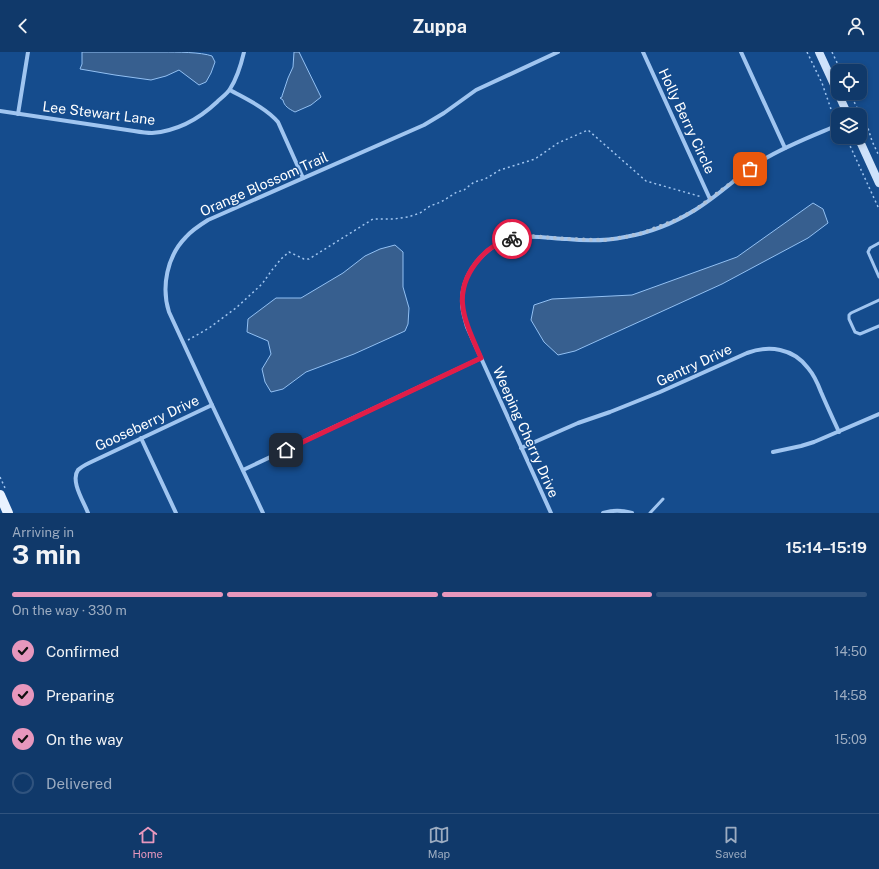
<!DOCTYPE html>
<html lang="en">
<head>
<meta charset="utf-8">
<style>
	:root { --surface:#10396a; --page:#1e4472; --text:#f1f3f6; --muted:#9cacc1; --line:#30537e; --accent:#e797bd }
	body { margin:0; font-family:"Public Sans",sans-serif; background:var(--page); color:var(--text); height:100vh; display:flex; flex-direction:column; font-size:15px; white-space:nowrap }
	* { box-sizing:border-box; margin:0 }
	p { font-size:13px; color:var(--muted) }
	.icon { flex:none; width:22px; height:22px; fill:none; stroke:currentColor; stroke-width:2; stroke-linecap:round; stroke-linejoin:round }
	.map { position:relative; height:461px; overflow:hidden }
	.details { display:flex; flex-direction:column; background:var(--surface); flex:1 }
	.details>* { flex:none }
	.fabs { position:absolute; left:831px; top:12px; display:grid; gap:8px }
	.fabs a { display:grid; place-items:center; width:36px; height:36px; border-radius:8px; background:var(--surface); box-shadow:0 2px 6px #0003,0 0 0 1px var(--line); font-size:20px }
	.pin { position:absolute; display:grid; place-items:center; width:34px; height:34px; color:#fff; margin:-17px; border-radius:8px; box-shadow:0 2px 6px #0006 }
	.courier { position:absolute; display:grid; place-items:center; width:40px; height:40px; margin:-20px; border:3px solid #e11d48; border-radius:50%; background:#fff; color:#222; box-shadow:0 1px 5px #0007 }
	.head em { font-style:normal; font-weight:700 }
	.head div { display:flex; flex-direction:column-reverse }
	.head { display:flex; align-items:center; justify-content:space-between; height:68px; padding:0 12px }
	h1 { font-size:26px; font-weight:700; line-height:30px }
	.bar { display:grid; grid-template-columns:repeat(4,1fr); gap:6px 4px; align-content:center; height:48px; padding:0 12px }
	.bar i { height:5px; border-radius:3px; background:var(--line) }
	.bar .selected { background:var(--accent) }
	.bar p { grid-column:span 4 }
	ol { padding:0 12px; list-style:none }
	li { display:flex; align-items:center; gap:12px; height:44px }
	li p { margin-inline-start:auto }
	li .icon { padding:4px; border-radius:50%; background:var(--accent); color:#111; stroke-width:4 }
	li:last-child { color:var(--muted) }
	li i { width:22px; height:22px; border:2px solid var(--line); border-radius:50% }
	header { display:flex; justify-content:space-between; align-items:center; height:52px; padding:0 12px; background:var(--surface); font-size:18px; font-weight:700 }
	.menu { display:flex; justify-content:space-around; align-items:center; height:56px; border-top:1px solid var(--line); background:var(--surface); font-size:11px; color:var(--muted) }
	.menu a { display:grid; justify-items:center; gap:2px }
	.menu .selected { color:var(--accent) }
	.map>svg:first-child { display:block }
</style>
</head>
<body>
<header><svg class="icon" aria-label="back" viewBox="0 0 24 24"><path d="M15 5l-7 7 7 7"/></svg>Zuppa<svg class="icon" aria-label="person" viewBox="0 0 24 24"><circle cx="12" cy="8" r="4"/><path d="M4 21q1-7 8-7t8 7"/></svg></header>
<div class="map">
<svg width="879" height="461" viewBox="0 0 879 461">
	<rect width="100%" height="100%" fill="#154c8d"/>
	<g fill="#375f8f" stroke="#92c0f3">
		<path d="M 82,0 C 109,0 136,0 163,0 C 176,0 201,0 212,4 L 215,10 L 211,21 L 206,30 L 199,33 L 179,18 L 166,24 L 151,28 L 115,23 L 80,17 L 82,12 Z"/>
		<path d="M 294,0 L 299,0 L 321,45 L 311,53 L 295,60 C 289,57 284,54 283,48 L 280,46 L 282,45 L 282,44 L 288,26 L 293,15 Z"/>
		<path d="M 813,151 L 823,157 L 828,171 L 808,186 L 722,232 L 575,299 L 558,303 L 544,290 L 531,268 L 534,253 L 552,247 L 632,243 L 737,205 Z"/>
		<path d="M 395,193 L 403,200 L 403,235 L 409,256 L 408,272 L 405,279 L 354,302 L 306,320 L 283,337 L 271,340 L 265,330 L 262,317 L 271,302 L 268,289 L 247,280 L 248,267 L 276,246 L 301,246 L 343,221 L 365,204 L 380,197 Z"/>
	</g>
	<g fill="none" stroke-linecap="round" stroke-linejoin="round">
		<g stroke="#a0c5f0" stroke-width="1.5" stroke-dasharray="2 3" stroke-linecap="butt">
			<path d="M 807,0 L 822,31 L 833,63 L 837,67"/>
			<path d="M 832,0 L 841,19"/>
			<path d="M 850,41 L 859,60 L 867,73 L 872,89 L 879,104"/>
			<path d="M 846,85 L 879,157"/>
			<path d="M 188,288 L 209,276 L 236,256 L 262,232 L 272,218 L 281,207 L 289,200 L 304,207 L 309,207 L 373,167 L 393,167 L 408,165 L 420,161 L 430,154 L 441,150 L 457,140 L 464,138 L 474,130 L 485,127 L 500,118 L 535,107 L 558,91 L 588,78 L 646,129 L 702,145"/>
			<path d="M 0,425 L 5,436"/>
		</g>
		<g stroke="#a0c5f0" stroke-width="3">
			<path d="M 879,191 L 870,196 L 868,200 L 879,225"/>
			<path d="M 879,248 L 851,261 L 849,263 L 849,267 L 855,280 L 860,282 L 879,274"/>
			<path d="M 650,461 L 663,447"/>
		</g>
		<g stroke="#a0c5f0" stroke-width="4">
			<path d="M 643,0 L 710,147"/>
			<path d="M 741,0 L 785,96"/>
			<path d="M 230,38 C 246,47 266,56 278,70 L 303,126"/>
			<path d="M 0,59 L 134,79 C 140,80 146,81 152,81 C 177,79 199,67 217,50 C 221,46 227,42 230,37 C 237,26 241,13 244,0"/>
			<path d="M 18,62 L 28,0"/>
			<path d="M 141,386 L 176,461"/>
			<path d="M 521,396 L 578,371 L 610,360 L 660,340 L 747,301 C 769,293 793,296 808,316 C 814,323 818,332 821,340 C 827,354 833,367 839,380"/>
			<path d="M 773,400 L 801,394 L 814,390 L 879,362"/>
			<path d="M 243,418 L 481,306"/>
			<path d="M 88,461 C 84,450 70,429 78,418 C 81,415 85,413 89,411 L 212,353"/>
			<path d="M 263,461 L 212,353 L 169,260 C 161,235 167,204 186,185 C 192,178 200,173 208,168 L 424,73 L 444,61 L 476,38 L 558,0"/>
			<path d="M 551,461 L 467,275 C 465,267 462,259 462,251 C 461,227 476,205 496,193 C 518,180 543,186 567,187 C 586,189 606,189 625,185 C 649,181 674,171 695,158 C 718,144 738,124 761,109 C 785,94 812,84 838,73"/>
			<path d="M 603,461 C 614,458 620,458 632,461"/>
		</g>
		<g stroke="#cee2fb" stroke-width="8">
			<path d="M 819,0 L 848,63"/>
			<path d="M 858,85 L 879,131"/>
		</g>
		<path stroke="#e9f2ff" stroke-width="10" d="M 0,443 L 8,461"/>
	</g>
	<g fill="none" stroke-linecap="round" stroke-linejoin="round">
		<path stroke="#adc0d7" stroke-width="4" stroke-dasharray="0 7.2" d="M 512,187 L 530,184 L 567,187 L 605,188 L 625,185 L 643,181 L 676,168 L 695,158 L 750,117"/>
		<path stroke="#e11d48" stroke-width="5" d="M 286,398 L 481,306 C 465,269 449,241 480,206 C 488,197 500,189 512,187"/>
	</g>
	<g text-anchor="middle" stroke-width="3" stroke-linejoin="round" paint-order="stroke">
		<g font-size="14" fill="#fff" stroke="#154c8d">
			<text transform="translate(99 61) rotate(7)" y="5">Lee Stewart Lane</text>
			<text transform="translate(687 69) rotate(65)" y="5">Holly Berry Circle</text>
			<text transform="translate(264 132) rotate(-24)" y="5">Orange Blossom Trail</text>
			<text transform="translate(694 313) rotate(-25)" y="5">Gentry Drive</text>
			<text transform="translate(147 371) rotate(-25)" y="5">Gooseberry Drive</text>
			<text transform="translate(526 380) rotate(66)" y="5">Weeping Cherry Drive</text>
		</g>
	</g>
</svg>
<div class="fabs">
<a><svg class="icon" aria-label="locate" viewBox="0 0 24 24"><circle cx="12" cy="12" r="6"/><path d="M12 2v4M12 18v4M2 12h4M18 12h4"/></svg></a>
<a><svg class="icon" aria-label="layers" viewBox="0 0 24 24"><path d="M12 4l9 5-9 5-9-5zM3 14l9 5 9-5"/></svg></a>
</div>
<div class="pin" style="left:750px;top:117px;background:#ea580c"><svg class="icon" aria-label="bag" viewBox="0 0 24 24"><path d="M5 8h14l-1 12H6zM9 8a3 3 0 0 1 6 0"/></svg></div>
<div class="pin" style="left:286px;top:398px;background:#1f2937"><svg class="icon" aria-label="home" viewBox="0 0 24 24"><path d="M3 11l9-7 9 7M6 9v11h12V9"/></svg></div>
<div class="courier" style="left:512px;top:187px"><svg class="icon" aria-label="bike" viewBox="0 0 24 24"><circle cx="6" cy="16" r="4"/><circle cx="18" cy="16" r="4"/><path d="M6 16l4-8h5l3 8M10 8l3 8H6M13 5h3"/></svg></div>
</div>
<section class="details">
<div class="head"><div><h1>3 min</h1><p>Arriving in</p></div><em>15:14–15:19</em></div>
<div class="bar"><i class="selected"></i><i class="selected"></i><i class="selected"></i><i></i><p>On the way · 330 m</p></div>
<ol>
<li><svg class="icon" aria-label="check" viewBox="0 0 24 24"><path d="M5 12l5 5 9-10"/></svg>Confirmed<p>14:50</p></li>
<li><svg class="icon" aria-label="check" viewBox="0 0 24 24"><path d="M5 12l5 5 9-10"/></svg>Preparing<p>14:58</p></li>
<li><svg class="icon" aria-label="check" viewBox="0 0 24 24"><path d="M5 12l5 5 9-10"/></svg>On the way<p>15:09</p></li>
<li><i></i>Delivered</li>
</ol>
</section>
<nav class="menu">
<a class="selected"><svg class="icon" aria-label="home" viewBox="0 0 24 24"><path d="M3 11l9-7 9 7M6 9v11h12V9"/></svg>Home</a>
<a><svg class="icon" aria-label="map" viewBox="0 0 24 24"><path d="M3 6l6-2 6 2 6-2v14l-6 2-6-2-6 2zM9 4v14M15 6v14"/></svg>Map</a>
<a><svg class="icon" aria-label="saved" viewBox="0 0 24 24"><path d="M7 4h10v16l-5-4-5 4z"/></svg>Saved</a>
</nav>
</body>
</html>
